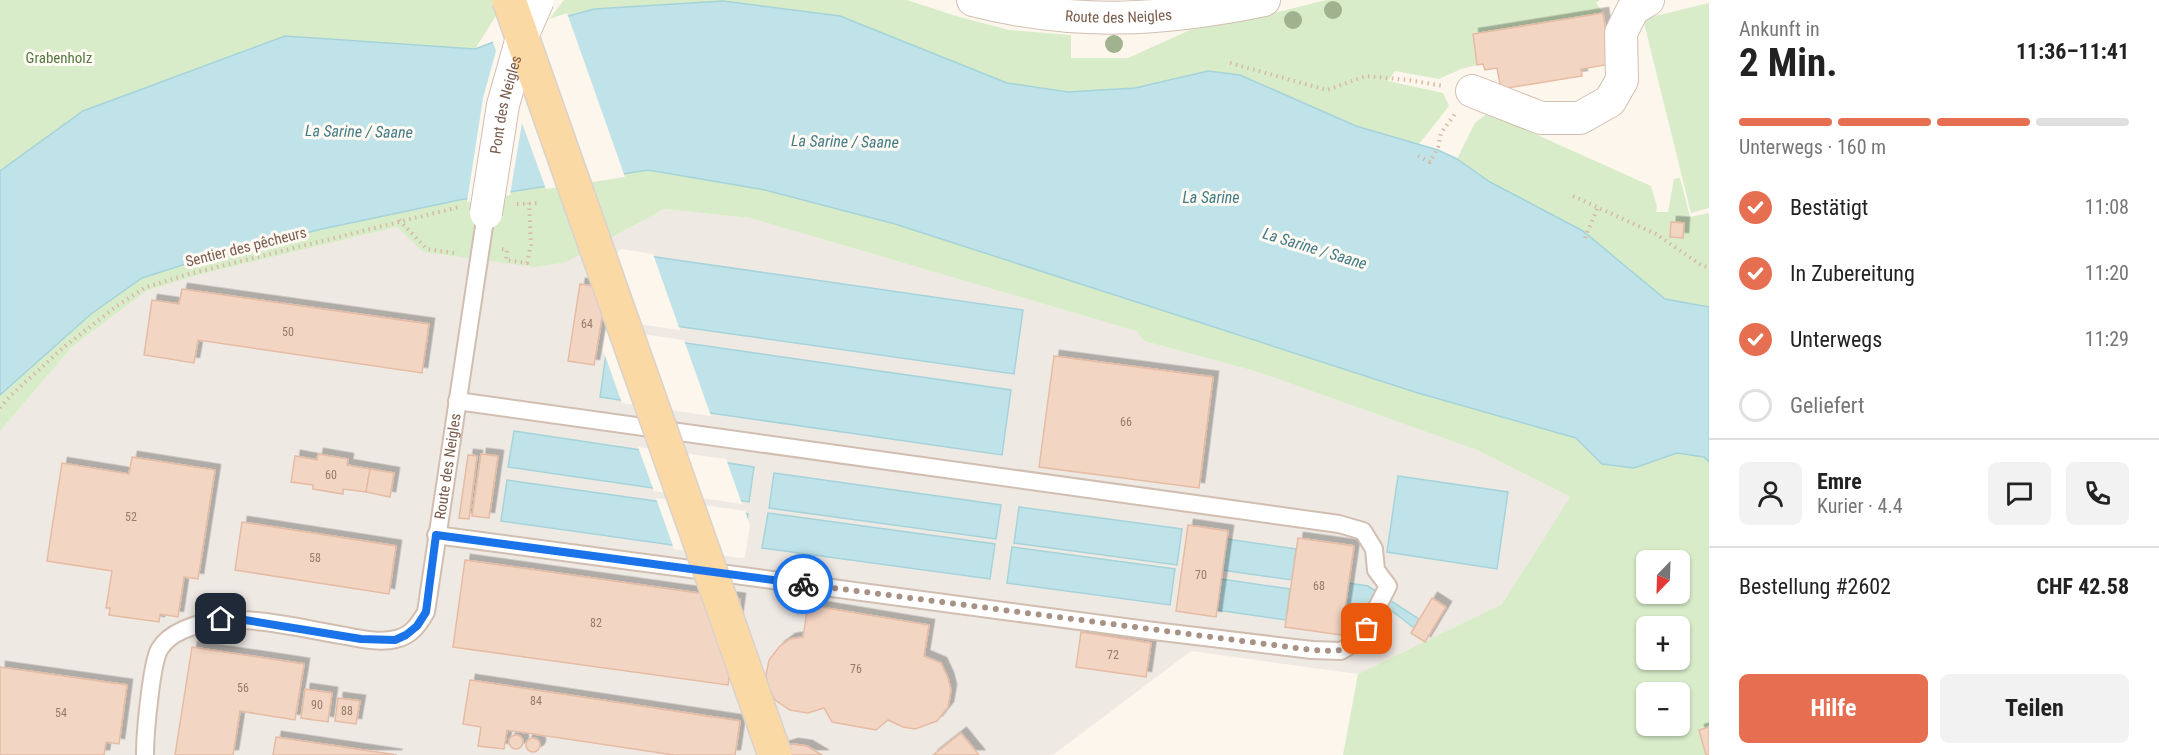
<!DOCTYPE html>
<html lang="de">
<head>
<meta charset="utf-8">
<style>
	:root { --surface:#fff; --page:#f2f2f2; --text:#222; --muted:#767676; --line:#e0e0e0; --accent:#e76f51 }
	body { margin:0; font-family:"Roboto Condensed",sans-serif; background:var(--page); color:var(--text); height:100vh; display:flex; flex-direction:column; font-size:22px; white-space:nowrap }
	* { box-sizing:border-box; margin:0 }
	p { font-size:20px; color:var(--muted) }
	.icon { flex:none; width:33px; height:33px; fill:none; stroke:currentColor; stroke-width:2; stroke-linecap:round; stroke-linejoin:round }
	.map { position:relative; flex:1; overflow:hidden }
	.details { display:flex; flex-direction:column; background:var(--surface); width:450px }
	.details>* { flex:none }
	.needle { width:39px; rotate:203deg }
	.buttons { position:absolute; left:1636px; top:550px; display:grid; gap:12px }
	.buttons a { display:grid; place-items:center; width:54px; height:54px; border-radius:9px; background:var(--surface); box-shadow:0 2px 4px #0004; font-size:30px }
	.pin { position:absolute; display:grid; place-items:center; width:51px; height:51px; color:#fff; margin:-26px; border-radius:12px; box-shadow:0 3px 9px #0006 }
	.courier { position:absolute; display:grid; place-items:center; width:60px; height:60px; margin:-30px; border:4px solid #1a73e8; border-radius:50%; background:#fff; color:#222; box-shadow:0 2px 8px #0007 }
	.overview em { font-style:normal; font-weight:700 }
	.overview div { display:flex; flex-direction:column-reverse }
	.overview { display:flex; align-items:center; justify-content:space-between; height:102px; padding:0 30px }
	h1 { font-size:39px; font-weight:700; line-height:45px }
	.bar { display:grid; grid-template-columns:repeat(4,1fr); gap:9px 6px; align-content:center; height:72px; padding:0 30px }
	.bar i { height:8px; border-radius:4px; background:var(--line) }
	.bar .current { background:var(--accent) }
	.bar p { grid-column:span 4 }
	.line { display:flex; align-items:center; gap:15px; padding:0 30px; border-top:2px solid var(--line) }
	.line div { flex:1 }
	.round { display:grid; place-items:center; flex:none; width:63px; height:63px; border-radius:9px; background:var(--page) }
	ol { padding:0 30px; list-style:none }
	li { display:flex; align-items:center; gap:18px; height:66px }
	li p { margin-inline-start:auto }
	li .icon { padding:6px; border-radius:50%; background:var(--accent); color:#fff; stroke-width:4 }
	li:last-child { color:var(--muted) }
	li i { width:33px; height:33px; border:3px solid var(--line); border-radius:50% }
	.button { display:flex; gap:12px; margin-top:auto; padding:12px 30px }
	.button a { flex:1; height:69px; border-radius:9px; background:var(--accent); color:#fff; font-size:24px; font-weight:700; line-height:69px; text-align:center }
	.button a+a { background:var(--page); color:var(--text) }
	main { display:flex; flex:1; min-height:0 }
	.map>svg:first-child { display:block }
</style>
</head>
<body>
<main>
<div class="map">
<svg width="1709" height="755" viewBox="0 0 1709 755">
	<defs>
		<filter id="shadow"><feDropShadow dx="5.5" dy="-5.5" stdDeviation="0" flood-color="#0004"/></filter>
	</defs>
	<rect width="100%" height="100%" fill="#fdf6ec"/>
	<path fill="#efe9e4" d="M 664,209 L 750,218 L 1136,331 L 1144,341 L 1258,372 L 1477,450 L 1570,497 L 1502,604 L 1358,674 L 1191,651 L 1053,755 L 0,755 L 0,431 L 72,347 L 146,291 L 198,275 L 397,227 L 424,252 L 567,262 Z"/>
	<g fill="#d8ecc9" fill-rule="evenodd">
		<path d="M 0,0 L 506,0 L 475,49 L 285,36 L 0,171 Z"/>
		<path d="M 564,0 L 907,0 L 956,16 L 1009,30 L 1071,35 L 1071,58 L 1128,58 L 1190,30 L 1246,20 L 1326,0 L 1600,0 L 1596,3 L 1603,13 L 1473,34 L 1477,65 L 1461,69 L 1439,79 L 1395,71 L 1388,81 L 1443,93 L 1449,106 L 1419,144 L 1356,126 L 1240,75 L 1208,71 L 1135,88 L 1068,92 L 1007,83 L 840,16 L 547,22 Z"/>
		<path d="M 1709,3 L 1709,208 L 1691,213 L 1643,19 Z"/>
		<path d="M 1485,115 L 1495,116 L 1651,186 L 1657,206 L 1656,212 L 1668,212 L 1674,179 L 1680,178 L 1690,217 L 1709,213 L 1709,307 L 1665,299 L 1583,231 L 1490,182 L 1457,159 L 1475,123 Z"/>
		<path d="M 648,170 L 765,190 L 895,224 L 1418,393 L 1576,438 L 1602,464 L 1634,468 L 1677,453 L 1704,457 L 1709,462 L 1709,755 L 1343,755 L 1358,674 L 1502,604 L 1570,497 L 1477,450 L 1258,372 L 1144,341 L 1136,331 L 750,218 L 664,209 L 567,262 L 535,267 L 423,252 L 397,227 L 198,275 L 146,291 L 72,347 L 0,431 L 0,395 L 91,314 L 142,278 L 189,263 L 322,229 L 459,200 ZM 1647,561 L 1680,561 L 1680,594 L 1647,594 ZM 1647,627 L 1680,627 L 1680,660 L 1647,660 ZM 1647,693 L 1680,693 L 1680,726 L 1647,726 Z"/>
	</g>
	<g fill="#bfe3e8" stroke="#a5d3da" stroke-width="1.5">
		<path d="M 723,1 L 840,16 L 1007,83 L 1068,92 L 1135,88 L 1208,71 L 1240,75 L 1356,126 L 1438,150 L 1457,159 L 1490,182 L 1583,231 L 1665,299 L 1709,307 L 1709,462 L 1704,457 L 1677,453 L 1634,468 L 1602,464 L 1576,438 L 1418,393 L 895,224 L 765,190 L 648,170 L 459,200 L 322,229 L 189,263 L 142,278 L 91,314 L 0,395 L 0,171 L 83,111 L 285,36 L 475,49 L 547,22 L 594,9 Z"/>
		<path d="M 621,252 L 1023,310 L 1014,374 L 612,317 Z"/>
		<path d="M 609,332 L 1011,390 L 1002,455 L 600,397 Z"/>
		<path d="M 514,431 L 754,467 L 749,502 L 508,467 Z"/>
		<path d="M 774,473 L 1001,505 L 996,539 L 769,508 Z"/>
		<path d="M 1398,476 L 1508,492 L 1497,569 L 1387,552 Z"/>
		<path d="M 507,480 L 748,514 L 743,555 L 501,521 Z"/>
		<path d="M 1019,507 L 1182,529 L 1177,565 L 1014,543 Z"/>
		<path d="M 768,513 L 995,544 L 990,579 L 762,548 Z"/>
		<path d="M 1227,539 L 1296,549 L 1292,580 L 1222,570 Z"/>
		<path d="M 1012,547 L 1175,569 L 1170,605 L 1007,583 Z"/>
		<path d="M 1221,579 L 1290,589 L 1286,620 L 1217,610 Z"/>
		<path d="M 1348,583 L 1368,586 L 1419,619 L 1414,628 C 1403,620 1386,603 1372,604 C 1360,606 1360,611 1345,609 Z"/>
	</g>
	<g fill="#fdf6ec">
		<path d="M 567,13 L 625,177 L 546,189 L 522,123 L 510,195 L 467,202 L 483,98 L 496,51 L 492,39 Z"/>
		<path d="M 621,249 L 653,254 L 680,330 L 611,320 L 609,316 L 618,252 Z"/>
		<path d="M 608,329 L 684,340 L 711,416 L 622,403 L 603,350 L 606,331 Z"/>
		<path d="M 638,447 L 726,459 L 742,504 L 654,491 Z"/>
		<path d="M 656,498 L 745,511 L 750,525 L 745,557 L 742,558 L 674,549 Z"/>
	</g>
	<g fill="#f3d5c3" stroke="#e6bba3" stroke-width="1.5" filter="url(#shadow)">
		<path d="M 1603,13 L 1611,64 L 1581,69 L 1582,76 L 1501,89 L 1497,68 L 1485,70 L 1483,64 L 1477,65 L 1473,34 Z"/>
		<path d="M 1671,222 L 1684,223 L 1683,238 L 1670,237 Z"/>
		<path d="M 580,284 L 607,288 L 594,365 L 568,361 Z"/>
		<path d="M 182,289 L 429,324 L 422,373 L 198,340 L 194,363 L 144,355 L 152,300 L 179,304 Z"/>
		<path d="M 1054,356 L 1213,377 L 1199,488 L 1039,467 Z"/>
		<path d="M 318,454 L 348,459 L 347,465 L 370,469 L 366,492 L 343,489 L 343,494 L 313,489 L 313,485 L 291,482 L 295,456 L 317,460 Z"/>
		<path d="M 481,454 L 498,456 L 489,518 L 472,516 Z"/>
		<path d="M 468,455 L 477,456 L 469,519 L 459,518 Z"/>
		<path d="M 132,457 L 215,470 L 198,579 L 184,577 L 178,617 L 160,614 L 159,622 L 109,615 L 110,608 L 106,608 L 112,571 L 47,561 L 62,463 L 129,474 Z"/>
		<path d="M 370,469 L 394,473 L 390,497 L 366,492 Z"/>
		<path d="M 242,522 L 396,546 L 389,594 L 235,570 Z"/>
		<path d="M 1188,525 L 1228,531 L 1216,617 L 1176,611 Z"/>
		<path d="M 1298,538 L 1354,546 L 1341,635 L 1285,627 Z"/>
		<path d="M 465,560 L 740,599 L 728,685 L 453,647 Z"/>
		<path d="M 1432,598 L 1446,607 L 1425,642 L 1411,633 Z"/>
		<path d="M 808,605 L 929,625 L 924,656 L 941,663 L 948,678 L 951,690 L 948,707 L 937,721 L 915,729 L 903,727 L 888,720 L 876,730 L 832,722 L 824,708 L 808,713 L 790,710 L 775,700 L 768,686 L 766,675 L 769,660 L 779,647 L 790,639 L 803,637 Z"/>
		<path d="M 1081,632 L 1151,643 L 1146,677 L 1076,667 Z"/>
		<path d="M 192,647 L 304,664 L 295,720 L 240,711 L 233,755 L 175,755 Z"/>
		<path d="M 0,667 L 127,685 L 119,744 L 106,742 L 104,755 L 0,755 Z"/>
		<path d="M 470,680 L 740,721 L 735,755 L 674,755 L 507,730 L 504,749 L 478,746 L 481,727 L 463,724 Z"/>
		<path d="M 305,689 L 332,693 L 328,722 L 301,718 Z"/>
		<path d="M 338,698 L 360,701 L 356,724 L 335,721 Z"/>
		<path d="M 1709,727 L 1709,755 L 1706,755 L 1699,730 Z"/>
		<path d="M 961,733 L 979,755 L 933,755 Z"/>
		<circle cx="516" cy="742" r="7"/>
		<path d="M 276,737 L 397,755 L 273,755 Z"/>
		<circle cx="533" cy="745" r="7"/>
		<path d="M 793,744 L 807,746 L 822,755 L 768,755 L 779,748 Z"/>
	</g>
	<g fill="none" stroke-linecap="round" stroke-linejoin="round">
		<g stroke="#d1beb0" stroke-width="20">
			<g id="lane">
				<path d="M 436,535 L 1154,631 L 1312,650 L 1341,651 L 1361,639 L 1388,586 L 1376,570 L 1374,549 L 1363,531 L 1339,524 L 457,401"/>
				<path id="s1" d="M 145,755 C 145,735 151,666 159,650 C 164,641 174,634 183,630 C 230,608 296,628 346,636 C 361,639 381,643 396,639 C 411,636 419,624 426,612 L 486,213"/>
			</g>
		</g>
		<g stroke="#d1beb0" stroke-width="34">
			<g id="street">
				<path id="s2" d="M 973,0 C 1074,26 1162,21 1264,0"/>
				<path d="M 1472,91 L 1541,118 L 1580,118 L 1610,101 L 1622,80 L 1621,33 L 1633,9 L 1648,0"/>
			</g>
		</g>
		<g stroke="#d9b8a5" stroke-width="4" stroke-dasharray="1.5 4.5" stroke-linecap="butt">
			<path d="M 1230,63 L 1327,90 L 1366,76 L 1408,80 L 1444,86"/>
			<path d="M 1418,156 L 1430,162 L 1438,147 L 1441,133 L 1455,114"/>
			<path d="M 1573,196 L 1656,234 L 1701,265 L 1709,268"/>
			<path d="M 517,204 L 541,203"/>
			<path d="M 399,220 L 427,249 L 455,253 L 458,251"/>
			<path d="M 1585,238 L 1598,207"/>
			<path d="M 502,249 L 507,250 L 506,260 L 527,263 L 531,245 L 529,203"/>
			<path d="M 0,408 L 10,396 L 64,347 L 118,305 L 146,287 L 189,274 L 459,207"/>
		</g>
		<use href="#lane" stroke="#fff" stroke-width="16"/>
		<use href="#street" stroke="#fff" stroke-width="32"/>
		<g stroke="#d1beb0" stroke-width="34" stroke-linecap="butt">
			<g id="street-bridge">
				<path id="s3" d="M 486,213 L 503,105 L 523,34 L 538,0"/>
			</g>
		</g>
		<g stroke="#dad1cd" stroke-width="36" stroke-linecap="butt">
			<path id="primary-bridge" d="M 509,0 L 775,755"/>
		</g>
		<use href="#street-bridge" stroke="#fff" stroke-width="32"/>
		<use href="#primary-bridge" stroke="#fbd9a5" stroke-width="33"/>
	</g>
	<g fill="#a0b28e">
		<circle cx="1333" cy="10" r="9"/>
		<circle cx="1293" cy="20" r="9"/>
		<circle cx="1114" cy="44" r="9"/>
	</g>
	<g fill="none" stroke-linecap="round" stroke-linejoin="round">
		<path stroke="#a89285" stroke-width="6" stroke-dasharray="0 10.8" d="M 803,584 L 1312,650 C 1337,651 1353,654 1367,629"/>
		<path stroke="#1a73e8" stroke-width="8" d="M 221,619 L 245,620 L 361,639 L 395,640 L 406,635 L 417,626 L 426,612 L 436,535 L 803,584"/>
	</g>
	<g text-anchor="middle" stroke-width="6" stroke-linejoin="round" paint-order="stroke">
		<g font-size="12" fill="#987a6a">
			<text x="587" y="328">64</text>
			<text x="288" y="336">50</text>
			<text x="1126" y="426">66</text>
			<text x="331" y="479">60</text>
			<text x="131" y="521">52</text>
			<text x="315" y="562">58</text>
			<text x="1201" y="579">70</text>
			<text x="1319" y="590">68</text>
			<text x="596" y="627">82</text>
			<text x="1113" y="659">72</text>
			<text x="856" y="673">76</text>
			<text x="243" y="692">56</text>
			<text x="536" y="705">84</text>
			<text x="317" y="709">90</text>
			<text x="347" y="715">88</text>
			<text x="61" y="717">54</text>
		</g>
		<g font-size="15" fill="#7a5c4d" stroke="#fffaf3">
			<text dy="5" stroke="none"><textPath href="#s2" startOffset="147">Route des Neigles</textPath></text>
			<text dy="5" stroke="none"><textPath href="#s3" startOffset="110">Pont des Neigles</textPath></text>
			<text transform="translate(246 247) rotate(-14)" y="5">Sentier des pêcheurs</text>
			<text dy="5" stroke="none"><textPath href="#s1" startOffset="543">Route des Neigles</textPath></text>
		</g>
		<g font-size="15" fill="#537a41" stroke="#fffaf3">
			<text x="59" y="63">Grabenholz</text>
		</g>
		<g font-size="16" font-style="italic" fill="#437c86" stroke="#fffaf3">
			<text transform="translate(359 131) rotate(1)" y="6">La Sarine / Saane</text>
			<text transform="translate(845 141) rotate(1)" y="6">La Sarine / Saane</text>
			<text x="1211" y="203">La Sarine</text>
			<text transform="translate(1315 248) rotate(17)" y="6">La Sarine / Saane</text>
		</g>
	</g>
</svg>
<div class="buttons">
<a><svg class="needle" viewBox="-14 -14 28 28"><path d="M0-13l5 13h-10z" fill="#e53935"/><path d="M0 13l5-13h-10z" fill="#767676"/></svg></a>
<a>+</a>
<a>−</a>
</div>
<div class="pin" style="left:1367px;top:629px;background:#ea580c"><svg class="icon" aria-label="bag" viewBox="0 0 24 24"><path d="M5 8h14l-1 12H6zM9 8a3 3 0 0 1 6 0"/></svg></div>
<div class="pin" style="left:221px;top:619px;background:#1f2937"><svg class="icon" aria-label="home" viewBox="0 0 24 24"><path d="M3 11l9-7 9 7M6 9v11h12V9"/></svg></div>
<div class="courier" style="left:803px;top:584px"><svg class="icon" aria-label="bike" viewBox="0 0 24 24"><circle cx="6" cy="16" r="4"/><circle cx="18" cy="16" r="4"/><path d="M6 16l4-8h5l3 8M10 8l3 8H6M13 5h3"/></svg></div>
</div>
<section class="details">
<div class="overview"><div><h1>2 Min.</h1><p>Ankunft in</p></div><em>11:36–11:41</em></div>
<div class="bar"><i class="current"></i><i class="current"></i><i class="current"></i><i></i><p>Unterwegs · 160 m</p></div>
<ol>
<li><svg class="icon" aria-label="check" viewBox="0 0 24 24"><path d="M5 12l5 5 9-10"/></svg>Bestätigt<p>11:08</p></li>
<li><svg class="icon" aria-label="check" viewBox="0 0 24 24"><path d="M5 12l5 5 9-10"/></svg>In Zubereitung<p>11:20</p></li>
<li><svg class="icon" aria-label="check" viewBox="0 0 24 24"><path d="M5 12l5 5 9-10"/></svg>Unterwegs<p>11:29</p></li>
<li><i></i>Geliefert</li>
</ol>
<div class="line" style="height:108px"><a class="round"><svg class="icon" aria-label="person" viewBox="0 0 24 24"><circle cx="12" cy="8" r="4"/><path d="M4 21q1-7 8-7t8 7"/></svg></a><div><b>Emre</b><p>Kurier · 4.4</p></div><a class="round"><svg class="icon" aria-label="chat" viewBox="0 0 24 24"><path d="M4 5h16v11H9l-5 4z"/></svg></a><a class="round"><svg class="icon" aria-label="phone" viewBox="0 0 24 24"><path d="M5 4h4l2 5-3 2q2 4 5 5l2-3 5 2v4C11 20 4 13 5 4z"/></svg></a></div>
<div class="line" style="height:78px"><div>Bestellung #2602</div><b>CHF 42.58</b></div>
<div class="button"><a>Hilfe</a><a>Teilen</a></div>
</section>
</main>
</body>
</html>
